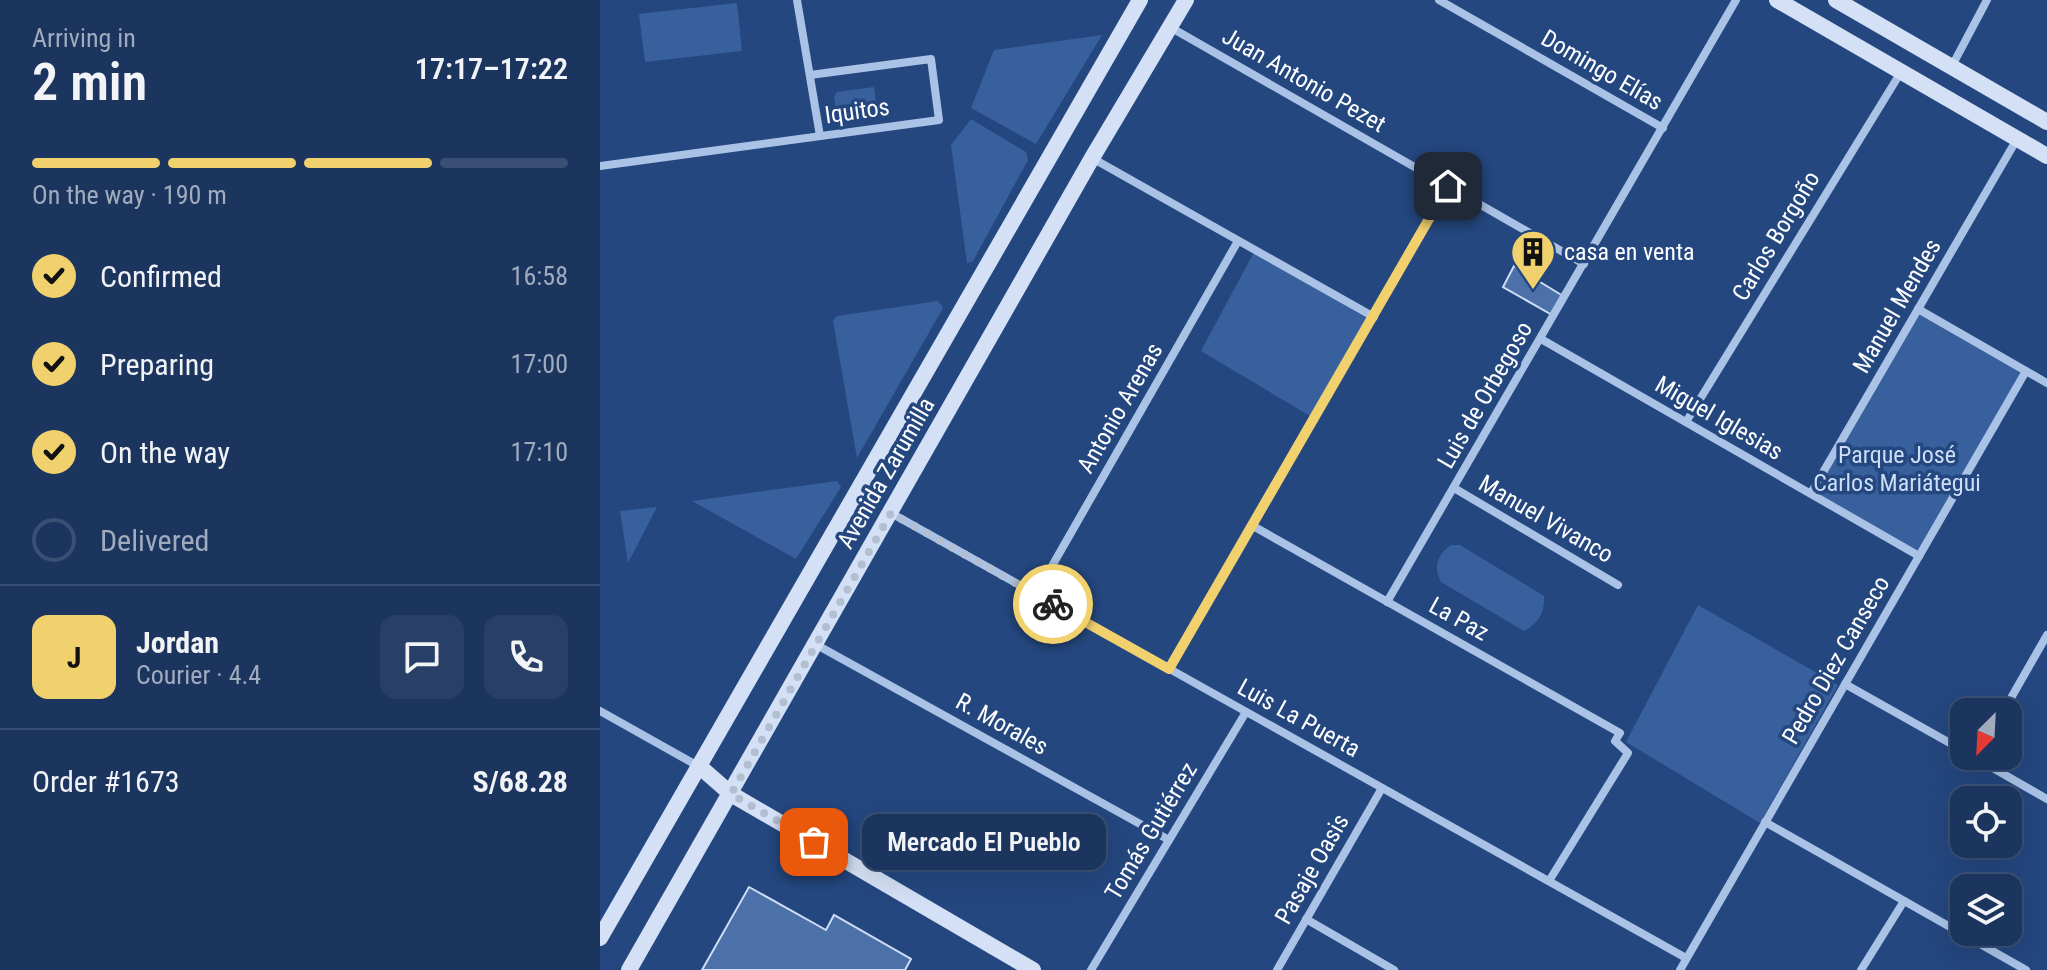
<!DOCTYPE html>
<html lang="en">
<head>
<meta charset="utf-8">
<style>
	:root { --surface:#1b355f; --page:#284068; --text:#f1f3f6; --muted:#a0abbd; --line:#395074; --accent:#f1d16d }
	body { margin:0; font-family:"Roboto Condensed",sans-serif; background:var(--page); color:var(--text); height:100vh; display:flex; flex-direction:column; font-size:30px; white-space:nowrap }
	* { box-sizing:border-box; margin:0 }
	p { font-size:26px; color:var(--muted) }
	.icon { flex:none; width:44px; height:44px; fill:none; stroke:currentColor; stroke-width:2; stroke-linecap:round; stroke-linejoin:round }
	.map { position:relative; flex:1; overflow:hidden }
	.details { display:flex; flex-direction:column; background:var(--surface); width:600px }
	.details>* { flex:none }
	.needle { width:52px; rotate:204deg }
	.tools { position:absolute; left:1350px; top:698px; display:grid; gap:16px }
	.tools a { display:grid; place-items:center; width:72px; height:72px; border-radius:16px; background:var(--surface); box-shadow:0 8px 32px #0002,0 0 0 2px var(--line); font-size:40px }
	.pin { position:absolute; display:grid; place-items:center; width:68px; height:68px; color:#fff; margin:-34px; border-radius:16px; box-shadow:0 4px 12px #0006 }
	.courier { position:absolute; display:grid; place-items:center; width:80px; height:80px; margin:-40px; border:6px solid #f1d16d; border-radius:50%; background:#fff; color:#222; box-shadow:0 2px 10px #0007 }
	.bubble { position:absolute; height:56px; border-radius:16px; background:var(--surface); box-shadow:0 8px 32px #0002,0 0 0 2px var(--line); font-size:26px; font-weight:600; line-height:56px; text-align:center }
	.summary em { font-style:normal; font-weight:600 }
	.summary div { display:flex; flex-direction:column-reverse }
	.summary { display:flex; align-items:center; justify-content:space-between; height:136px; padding:0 32px }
	h1 { font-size:52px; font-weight:600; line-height:60px }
	.bar { display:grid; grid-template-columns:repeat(4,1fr); gap:12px 8px; align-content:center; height:96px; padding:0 32px }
	.bar i { height:10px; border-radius:6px; background:var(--line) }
	.bar .on { background:var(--accent) }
	.bar p { grid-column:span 4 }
	.line { display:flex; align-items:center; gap:20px; padding:0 32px; border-top:2px solid var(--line) }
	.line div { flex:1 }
	.round { display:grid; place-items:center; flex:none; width:84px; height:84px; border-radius:16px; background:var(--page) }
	ol { padding:0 32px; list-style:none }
	li { display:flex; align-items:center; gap:24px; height:88px }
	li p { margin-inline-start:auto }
	li .icon { padding:8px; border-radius:50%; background:var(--accent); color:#111; stroke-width:4 }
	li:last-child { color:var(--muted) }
	li i { width:44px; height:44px; border:4px solid var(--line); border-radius:50% }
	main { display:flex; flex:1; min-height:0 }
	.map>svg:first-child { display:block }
</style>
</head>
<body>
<main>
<section class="details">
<div class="summary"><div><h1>2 min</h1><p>Arriving in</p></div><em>17:17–17:22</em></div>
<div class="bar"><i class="on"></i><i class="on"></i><i class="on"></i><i></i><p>On the way · 190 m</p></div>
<ol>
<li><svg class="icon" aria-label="check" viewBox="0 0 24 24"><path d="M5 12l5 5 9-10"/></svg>Confirmed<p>16:58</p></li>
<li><svg class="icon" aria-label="check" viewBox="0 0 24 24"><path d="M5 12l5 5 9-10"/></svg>Preparing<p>17:00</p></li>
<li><svg class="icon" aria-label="check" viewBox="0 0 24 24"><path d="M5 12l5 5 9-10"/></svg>On the way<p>17:10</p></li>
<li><i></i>Delivered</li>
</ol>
<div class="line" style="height:144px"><b class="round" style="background:var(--accent);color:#111">J</b><div><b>Jordan</b><p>Courier · 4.4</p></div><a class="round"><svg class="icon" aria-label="chat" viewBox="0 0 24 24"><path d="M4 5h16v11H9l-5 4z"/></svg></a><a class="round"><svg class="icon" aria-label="phone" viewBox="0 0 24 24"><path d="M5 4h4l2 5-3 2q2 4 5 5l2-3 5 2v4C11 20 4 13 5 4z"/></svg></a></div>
<div class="line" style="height:104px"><div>Order #1673</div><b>S/68.28</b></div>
</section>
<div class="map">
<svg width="1447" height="970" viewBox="0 0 1447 970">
	<rect width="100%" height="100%" fill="#24477f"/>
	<g fill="#38609d">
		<path d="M 137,3 L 142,51 L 45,62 L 39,14 Z"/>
		<path d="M 502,35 L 436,144 L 371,108 L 394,50 Z"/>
		<path d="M 274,87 L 278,116 L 238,122 L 234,97 L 237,92 Z"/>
		<path d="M 371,119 L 426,152 L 428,160 L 373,261 L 367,263 L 351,145 Z"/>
		<path d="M 654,252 L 770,320 L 710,416 L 601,351 Z"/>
		<path d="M 338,301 L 343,308 L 257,458 L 233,321 L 237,316 Z"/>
		<path d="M 1318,309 L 1426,371 L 1319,556 L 1211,493 Z"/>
		<path d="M 237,481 L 241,487 L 196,559 L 92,501 Z"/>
		<path d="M 57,507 L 28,563 L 20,511 Z"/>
		<path d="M 851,545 L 860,545 L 944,596 C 945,612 939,623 924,631 L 841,582 C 833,567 837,555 851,545 Z"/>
		<path d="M 1098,605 L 1238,685 L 1160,823 L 1026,742 Z"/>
	</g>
	<g fill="#4c70a8" stroke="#cdddf5" stroke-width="2">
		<path d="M 914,266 L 963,296 L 952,315 L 903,287 Z"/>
		<path d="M 149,887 L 226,930 L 234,915 L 311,959 L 305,970 L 102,970 Z"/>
	</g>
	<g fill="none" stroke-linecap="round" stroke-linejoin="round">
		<g stroke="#a9c2e6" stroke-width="8">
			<path d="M 197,0 L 220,136"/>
			<path d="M 839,0 L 1063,128"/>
			<path d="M 570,27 L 984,264"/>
			<path d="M 1352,66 L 1387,0"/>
			<path d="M 492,158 L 774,317"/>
			<path d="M 0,166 L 339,120 L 331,59 L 210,75"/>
			<path d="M 1318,309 L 1447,383"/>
			<path d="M 941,339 L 1319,556"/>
			<path d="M 1086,422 L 1301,72"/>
			<path d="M 854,488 L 1018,585"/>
			<path d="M 1211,493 L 1417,139"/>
			<path d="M 291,513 L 1086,958"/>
			<path d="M 653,526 L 1020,733 L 1015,741 L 1028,753 L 949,881"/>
			<path d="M 436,594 L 638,241"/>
			<path d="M 787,602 L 1136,0"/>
			<path d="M 215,644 L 569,840"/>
			<path d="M 569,669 L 848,186"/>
			<path d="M 1245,684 L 1364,751"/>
			<path d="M 0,711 L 98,766"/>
			<path d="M 1403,712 L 1447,635"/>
			<path d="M 1372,756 L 1447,799"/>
			<path d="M 1165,822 L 1426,970"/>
			<path d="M 706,919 L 794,970"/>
			<path d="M 491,970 L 646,712"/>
			<path d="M 677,970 L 782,788"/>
			<path d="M 1080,970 L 1426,371"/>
			<path d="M 1261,970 L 1304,901"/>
		</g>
		<g stroke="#d3e0f5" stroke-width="16">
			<path d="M 1177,0 L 1447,156"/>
			<path d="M 1236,0 L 1447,122"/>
			<path d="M 99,766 L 131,794 L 433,970"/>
			<path d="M 0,938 L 540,0"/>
			<path d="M 29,970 L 492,158 L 586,0"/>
		</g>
	</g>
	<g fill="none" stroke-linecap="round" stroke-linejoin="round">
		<path stroke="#b2bfd2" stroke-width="8" stroke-dasharray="0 14.4" d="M 214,842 L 131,794 L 291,513 L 453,604"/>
		<path stroke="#f1d16d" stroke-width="10" d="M 453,604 L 569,669 L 848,186"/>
	</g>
	<defs>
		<g id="building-pin" transform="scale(2.3)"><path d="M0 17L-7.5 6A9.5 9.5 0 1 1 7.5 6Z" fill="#f1d16d" stroke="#24477f"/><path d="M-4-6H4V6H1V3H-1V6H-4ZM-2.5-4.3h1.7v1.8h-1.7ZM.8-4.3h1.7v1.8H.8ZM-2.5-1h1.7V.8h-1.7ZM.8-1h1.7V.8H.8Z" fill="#111"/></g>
	</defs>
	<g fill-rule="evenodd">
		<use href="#building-pin" x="933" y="252"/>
	</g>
	<g text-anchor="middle" stroke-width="7" stroke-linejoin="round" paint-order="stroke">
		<g font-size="24" fill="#fff" stroke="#24477f">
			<text transform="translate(1002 70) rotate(30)" y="8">Domingo Elías</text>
			<text transform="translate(704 80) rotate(30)" y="8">Juan Antonio Pezet</text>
			<text transform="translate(257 111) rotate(-8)" y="8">Iquitos</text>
			<text transform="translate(1176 236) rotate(-59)" y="8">Carlos Borgoño</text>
			<text transform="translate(1297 306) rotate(-60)" y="8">Manuel Mendes</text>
			<text transform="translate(885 395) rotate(-60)" y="8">Luis de Orbegoso</text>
			<text transform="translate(520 408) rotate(-60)" y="8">Antonio Arenas</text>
			<text transform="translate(1119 418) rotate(30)" y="8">Miguel Iglesias</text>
			<text transform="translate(286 473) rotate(-60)" y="8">Avenida Zarumilla</text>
			<text transform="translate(946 519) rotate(30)" y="8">Manuel Vivanco</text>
			<text transform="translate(859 619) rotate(29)" y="8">La Paz</text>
			<text transform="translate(1236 660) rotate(-60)" y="8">Pedro Diez Canseco</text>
			<text transform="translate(699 718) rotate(29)" y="8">Luis La Puerta</text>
			<text transform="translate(402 724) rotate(29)" y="8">R. Morales</text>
			<text transform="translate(551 831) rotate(-59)" y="8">Tomás Gutiérrez</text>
			<text transform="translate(712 869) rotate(-60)" y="8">Pasaje Oasis</text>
		</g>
		<g font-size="24" fill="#fff" stroke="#24477f" text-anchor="start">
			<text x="964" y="260">casa en venta</text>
		</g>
		<g font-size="24" fill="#cdddf5" stroke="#24477f">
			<text x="1297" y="463">Parque José<tspan x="1297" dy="28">Carlos Mariátegui</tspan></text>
		</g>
	</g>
</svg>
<div class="tools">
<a><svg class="needle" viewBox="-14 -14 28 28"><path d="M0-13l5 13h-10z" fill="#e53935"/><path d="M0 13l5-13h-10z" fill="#a0abbd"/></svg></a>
<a><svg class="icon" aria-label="locate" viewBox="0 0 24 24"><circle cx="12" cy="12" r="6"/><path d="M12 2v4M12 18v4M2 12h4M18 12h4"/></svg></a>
<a><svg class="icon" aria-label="layers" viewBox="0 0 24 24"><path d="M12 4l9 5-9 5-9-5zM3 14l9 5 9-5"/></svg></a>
</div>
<div class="pin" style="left:214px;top:842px;background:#ea580c"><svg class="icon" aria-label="bag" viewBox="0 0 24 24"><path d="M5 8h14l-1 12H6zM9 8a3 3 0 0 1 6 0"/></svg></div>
<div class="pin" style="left:848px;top:186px;background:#1f2937"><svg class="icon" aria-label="home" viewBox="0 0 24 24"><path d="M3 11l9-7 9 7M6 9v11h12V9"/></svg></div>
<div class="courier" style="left:453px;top:604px"><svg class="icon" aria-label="bike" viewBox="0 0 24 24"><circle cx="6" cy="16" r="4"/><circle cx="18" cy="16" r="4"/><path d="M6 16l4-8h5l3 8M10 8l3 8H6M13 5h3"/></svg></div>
<div class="bubble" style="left:262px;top:814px;width:244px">Mercado El Pueblo</div>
</div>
</main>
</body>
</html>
